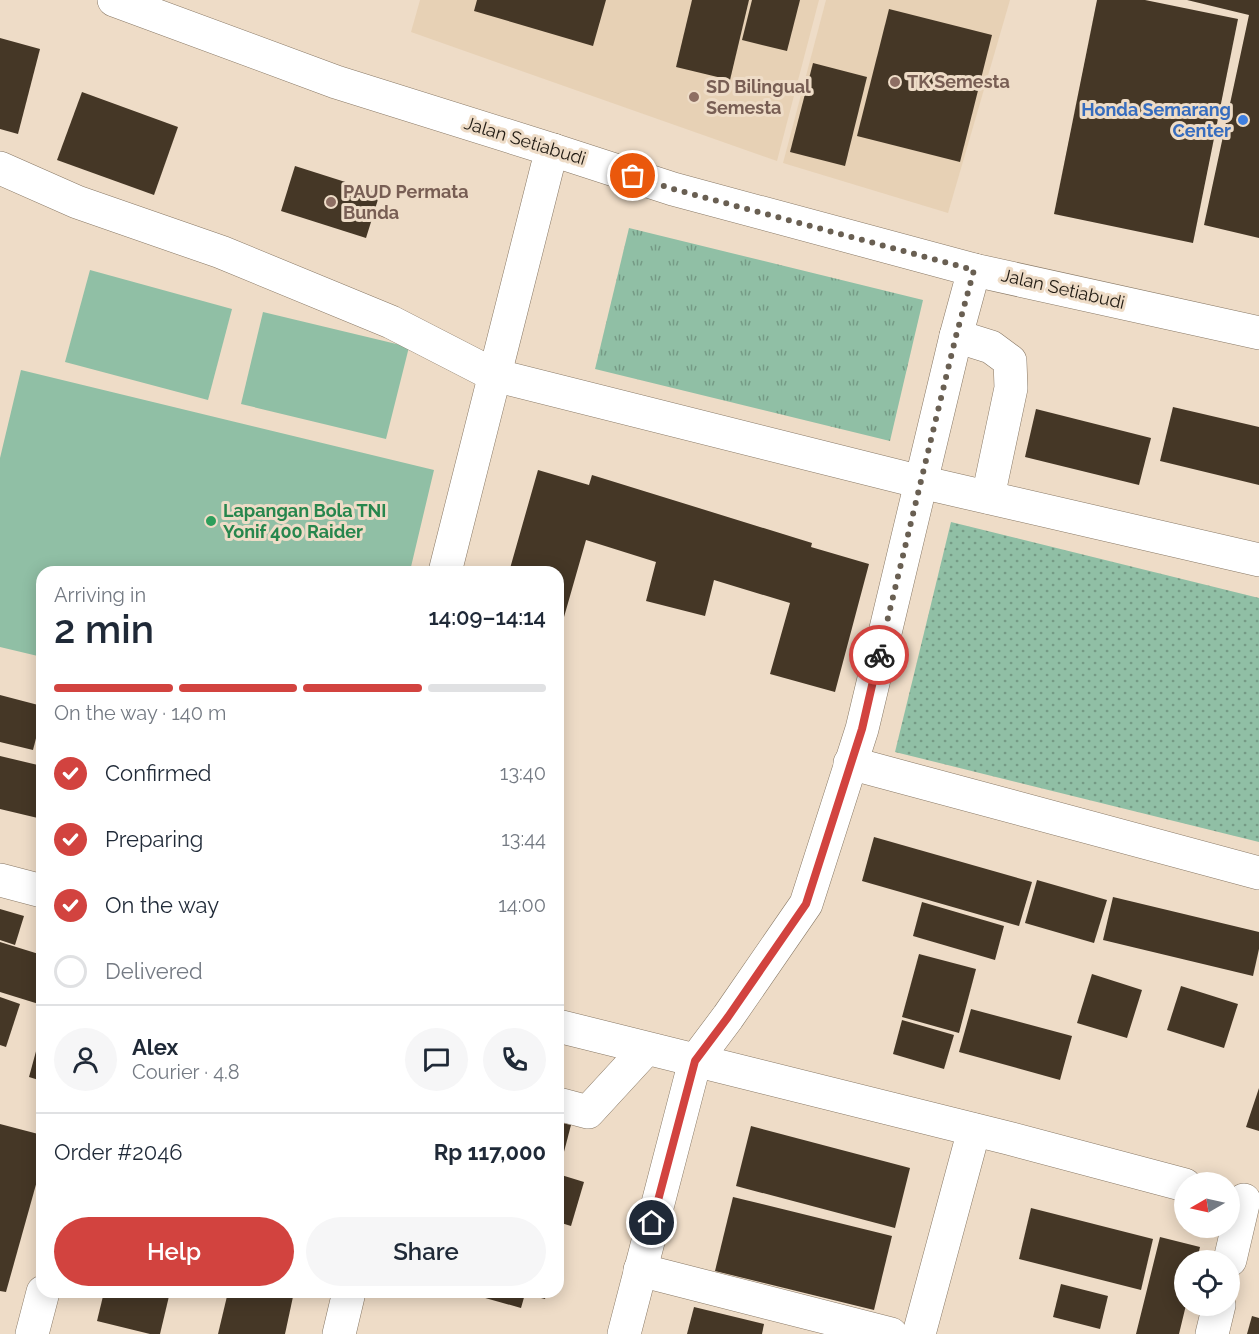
<!DOCTYPE html>
<html lang="en">
<head>
<meta charset="utf-8">
<style>
	:root { --surface:#fff; --page:#f6f6f7; --text:#1f2937; --muted:#747a83; --line:#e0e1e3; --accent:#d2433f }
	body { margin:0; font-family:Raleway,sans-serif; background:var(--page); color:var(--text); height:100vh; display:flex; flex-direction:column; font-size:22px; white-space:nowrap }
	* { box-sizing:border-box; margin:0 }
	p { font-size:20px; color:var(--muted) }
	.icon { flex:none; width:33px; height:33px; fill:none; stroke:currentColor; stroke-width:2; stroke-linecap:round; stroke-linejoin:round }
	.map { position:relative; flex:1; overflow:hidden }
	.details { position:absolute; left:36px; top:566px; width:528px; height:732px; display:flex; flex-direction:column; background:var(--surface); border-radius:18px; box-shadow:0 3px 15px #0003 }
	.details>* { flex:none }
	.needle { width:39px; rotate:261deg }
	.tools { position:absolute; left:1174px; top:1172px; display:grid; gap:12px }
	.tools a { display:grid; place-items:center; width:66px; height:66px; border-radius:50%; background:var(--surface); box-shadow:0 3px 15px #0003; font-size:30px }
	.pin { position:absolute; display:grid; place-items:center; width:51px; height:51px; color:#fff; margin:-26px; border:3px solid #fff; border-radius:50%; box-shadow:0 2px 6px #0007 }
	.courier { position:absolute; display:grid; place-items:center; width:60px; height:60px; margin:-30px; border:4px solid #d2433f; border-radius:50%; background:#fff; color:#222; box-shadow:0 2px 8px #0007 }
	.summary em { font-style:normal; font-weight:600 }
	.summary div { display:flex; flex-direction:column-reverse }
	.summary { display:flex; align-items:center; justify-content:space-between; height:102px; padding:0 18px }
	h1 { font-size:39px; font-weight:600; line-height:45px }
	.bar { display:grid; grid-template-columns:repeat(4,1fr); gap:9px 6px; align-content:center; height:72px; padding:0 18px }
	.bar i { height:8px; border-radius:4px; background:var(--line) }
	.bar .selected { background:var(--accent) }
	.bar p { grid-column:span 4 }
	.line { display:flex; align-items:center; gap:15px; padding:0 18px; border-top:2px solid var(--line) }
	.line div { flex:1 }
	.round { display:grid; place-items:center; flex:none; width:63px; height:63px; border-radius:32px; background:var(--page) }
	ol { padding:0 18px; list-style:none }
	li { display:flex; align-items:center; gap:18px; height:66px }
	li p { margin-inline-start:auto }
	li .icon { padding:6px; border-radius:50%; background:var(--accent); color:#fff; stroke-width:4 }
	li:last-child { color:var(--muted) }
	li i { width:33px; height:33px; border:3px solid var(--line); border-radius:50% }
	.primary-button { display:flex; gap:12px; margin-top:auto; padding:12px 18px }
	.primary-button a { flex:1; height:69px; border-radius:36px; background:var(--accent); color:#fff; font-size:24px; font-weight:600; line-height:69px; text-align:center }
	.primary-button a+a { background:var(--page); color:var(--text) }
	.map>svg:first-child { display:block }
</style>
</head>
<body>
<div class="map">
<svg width="1259" height="1334" viewBox="0 0 1259 1334">
	<defs>
		<pattern id="grass-dots" width="8" height="8" patternUnits="userSpaceOnUse" patternTransform="scale(1.5)"><rect width="8" height="8" fill="#90bfa5"/><path d="M2 2h.1M6 6h.1" fill="none" stroke="#759a85" stroke-width="1.8" stroke-linecap="round"/></pattern>
		<pattern id="park-tufts" width="24" height="20" patternUnits="userSpaceOnUse" patternTransform="scale(1.5)"><rect width="24" height="20" fill="#90bfa5"/><path d="M3 7l-1-3M5 7V3M7 7l1-3M15 17l-1-3M17 17v-4M19 17l1-3" fill="none" stroke="#759a85"/></pattern>
	</defs>
	<rect width="100%" height="100%" fill="#eedcc7"/>
	<g fill="#e7d1b5">
		<path d="M 420,0 L 819,0 L 777,161 L 411,32 Z"/>
		<path d="M 826,0 L 1010,0 L 948,213 L 783,163 Z"/>
	</g>
	<path fill="url(#grass-dots)" d="M 951,522 L 1259,598 L 1259,842 L 895,752 Z"/>
	<path fill="url(#park-tufts)" d="M 629,228 L 923,300 L 890,441 L 595,369 Z"/>
	<g fill="#90bfa5">
		<path d="M 90,270 L 232,309 L 208,400 L 65,362 Z"/>
		<path d="M 263,312 L 409,347 L 386,439 L 241,404 Z"/>
		<path d="M 21,370 L 434,470 L 410,571 L 42,572 L 42,657 L 0,647 L 0,458 Z"/>
	</g>
	<g fill="#453726">
		<path d="M 477,0 L 606,0 L 593,46 L 474,11 Z"/>
		<path d="M 692,0 L 749,0 L 730,80 L 676,67 Z"/>
		<path d="M 752,0 L 800,0 L 787,51 L 742,40 Z"/>
		<path d="M 1097,0 L 1145,0 L 1238,19 L 1193,243 L 1054,214 Z"/>
		<path d="M 1187,0 L 1259,0 L 1259,238 L 1204,225 L 1249,15 Z"/>
		<path d="M 889,9 L 992,35 L 960,162 L 857,136 Z"/>
		<path d="M 0,38 L 40,49 L 18,134 L 0,129 Z"/>
		<path d="M 813,63 L 867,77 L 845,166 L 790,152 Z"/>
		<path d="M 82,92 L 178,127 L 154,195 L 57,160 Z"/>
		<path d="M 295,166 L 380,193 L 366,238 L 281,211 Z"/>
		<path d="M 1173,407 L 1259,427 L 1259,485 L 1160,461 Z"/>
		<path d="M 1036,409 L 1151,438 L 1139,485 L 1025,457 Z"/>
		<path d="M 538,470 L 589,485 L 592,475 L 812,543 L 811,547 L 869,564 L 835,692 L 770,674 L 790,603 L 714,580 L 705,616 L 646,601 L 656,562 L 586,540 L 562,624 L 558,623 L 558,572 L 509,572 Z"/>
		<path d="M 0,695 L 42,706 L 42,715 L 33,750 L 0,742 Z"/>
		<path d="M 0,756 L 42,766 L 42,819 L 0,809 Z"/>
		<path d="M 874,837 L 1032,882 L 1019,926 L 862,881 Z"/>
		<path d="M 1037,880 L 1107,900 L 1094,943 L 1025,923 Z"/>
		<path d="M 1113,897 L 1259,932 L 1259,949 L 1253,976 L 1103,940 Z"/>
		<path d="M 922,902 L 1004,926 L 995,960 L 913,936 Z"/>
		<path d="M 0,909 L 24,916 L 15,945 L 0,940 Z"/>
		<path d="M 0,942 L 42,955 L 42,1005 L 0,992 Z"/>
		<path d="M 919,954 L 976,969 L 959,1033 L 902,1017 Z"/>
		<path d="M 1092,974 L 1142,990 L 1127,1038 L 1077,1023 Z"/>
		<path d="M 1181,986 L 1238,1004 L 1224,1048 L 1167,1030 Z"/>
		<path d="M 0,997 L 20,1004 L 6,1047 L 0,1045 Z"/>
		<path d="M 971,1009 L 1072,1036 L 1060,1080 L 959,1052 Z"/>
		<path d="M 902,1020 L 954,1035 L 944,1069 L 893,1054 Z"/>
		<path d="M 41,1033 L 42,1033 L 42,1081 L 29,1077 Z"/>
		<path d="M 1259,1088 L 1259,1131 L 1246,1127 Z"/>
		<path d="M 558,1122 L 571,1125 L 559,1171 L 558,1171 Z"/>
		<path d="M 0,1124 L 42,1135 L 42,1163 L 6,1292 L 0,1291 Z"/>
		<path d="M 751,1126 L 910,1168 L 895,1228 L 736,1186 Z"/>
		<path d="M 558,1174 L 584,1182 L 571,1226 L 558,1222 Z"/>
		<path d="M 733,1197 L 892,1236 L 874,1310 L 715,1271 Z"/>
		<path d="M 1031,1208 L 1153,1239 L 1141,1290 L 1019,1259 Z"/>
		<path d="M 1160,1237 L 1200,1247 L 1197,1260 L 1185,1260 L 1186,1305 L 1179,1334 L 1136,1334 Z"/>
		<path d="M 1061,1284 L 1108,1296 L 1100,1329 L 1053,1317 Z"/>
		<path d="M 104,1292 L 170,1292 L 160,1334 L 150,1334 L 97,1321 Z"/>
		<path d="M 228,1292 L 294,1292 L 285,1334 L 218,1334 Z"/>
		<path d="M 464,1292 L 547,1292 L 545,1299 L 525,1294 L 521,1308 Z"/>
		<path d="M 694,1307 L 764,1324 L 762,1334 L 687,1334 Z"/>
		<path d="M 1252,1316 L 1259,1318 L 1259,1334 L 1247,1334 Z"/>
	</g>
	<g fill="none" stroke-linecap="round" stroke-linejoin="round">
		<g stroke="#887865" stroke-width="34">
			<g id="minor">
				<path d="M 0,168 L 77,202 L 221,252 L 391,322 L 494,375 L 921,482 L 1259,560"/>
				<path d="M 956,336 L 991,347 L 1010,361 L 1011,388 L 988,497"/>
				<path d="M 445,572 L 547,168 L 553,150"/>
				<path d="M 850,763 L 1259,873"/>
				<path d="M 0,880 L 42,891"/>
				<path d="M 558,1026 L 1008,1138 L 1185,1185"/>
				<path d="M 558,1104 L 588,1112 L 646,1049"/>
				<path d="M 1230,1260 L 1244,1200"/>
				<path d="M 640,1270 L 891,1334"/>
				<path d="M 32,1334 L 43,1292"/>
				<path d="M 339,1334 L 349,1292"/>
				<path d="M 624,1334 L 695,1061 L 728,1017 L 806,904 L 862,729 L 956,336 L 974,270"/>
				<path d="M 919,1334 L 974,1130"/>
				<path d="M 1212,1334 L 1219,1305"/>
			</g>
		</g>
		<g stroke="#887865" stroke-width="34">
			<path id="highway" d="M 114,0 L 336,82 L 553,150 L 673,189 L 974,270 L 1259,333"/>
		</g>
		<use href="#minor" stroke="#fff" stroke-width="33"/>
		<use href="#highway" stroke="#fff" stroke-width="33"/>
	</g>
	<g fill="none" stroke-linecap="round" stroke-linejoin="round">
		<path stroke="#695f52" stroke-width="6" stroke-dasharray="0 10.8" d="M 633,176 L 673,189 L 974,270 L 956,336 L 879,655"/>
		<path stroke="#d2433f" stroke-width="8" d="M 652,1223 L 695,1061 L 728,1017 L 806,904 L 862,729 L 879,655"/>
	</g>
	<g fill="#8d6e63" stroke="#eedcc7" stroke-width="2">
		<circle cx="895" cy="82" r="6"/>
		<circle cx="694" cy="97" r="6"/>
		<circle cx="331" cy="202" r="6"/>
	</g>
	<circle fill="#3f7fe0" stroke="#eedcc7" stroke-width="2" cx="1243" cy="120" r="6"/>
	<circle fill="#2e9e5b" stroke="#eedcc7" stroke-width="2" cx="211" cy="521" r="6"/>
	<g text-anchor="middle" stroke-width="6" stroke-linejoin="round" paint-order="stroke">
		<g font-size="18" font-weight="bold" fill="#785e54" stroke="#eedcc7" text-anchor="start">
			<text x="907" y="88">TK Semesta</text>
			<text x="706" y="93">SD Bilingual<tspan x="706" dy="21">Semesta</tspan></text>
			<text x="343" y="198">PAUD Permata<tspan x="343" dy="21">Bunda</tspan></text>
		</g>
		<g font-size="18" font-weight="bold" fill="#366cbe" stroke="#eedcc7" text-anchor="end">
			<text x="1231" y="116">Honda Semarang<tspan x="1231" dy="21">Center</tspan></text>
		</g>
		<g font-size="18" fill="#211b13" stroke="#eedcc7">
			<text transform="translate(525 141) rotate(17)" y="6">Jalan Setiabudi</text>
			<text transform="translate(1063 289) rotate(13)" y="6">Jalan Setiabudi</text>
		</g>
		<g font-size="18" font-weight="bold" fill="#27864d" stroke="#eedcc7" text-anchor="start">
			<text x="223" y="517">Lapangan Bola TNI<tspan x="223" dy="21">Yonif 400 Raider</tspan></text>
		</g>
	</g>
</svg>
<div class="tools">
<a><svg class="needle" viewBox="-14 -14 28 28"><path d="M0-13l5 13h-10z" fill="#e53935"/><path d="M0 13l5-13h-10z" fill="#747a83"/></svg></a>
<a><svg class="icon" aria-label="locate" viewBox="0 0 24 24"><circle cx="12" cy="12" r="6"/><path d="M12 2v4M12 18v4M2 12h4M18 12h4"/></svg></a>
</div>
<div class="pin" style="left:633px;top:176px;background:#ea580c"><svg class="icon" aria-label="bag" viewBox="0 0 24 24"><path d="M5 8h14l-1 12H6zM9 8a3 3 0 0 1 6 0"/></svg></div>
<div class="pin" style="left:652px;top:1223px;background:#1f2937"><svg class="icon" aria-label="home" viewBox="0 0 24 24"><path d="M3 11l9-7 9 7M6 9v11h12V9"/></svg></div>
<div class="courier" style="left:879px;top:655px"><svg class="icon" aria-label="bike" viewBox="0 0 24 24"><circle cx="6" cy="16" r="4"/><circle cx="18" cy="16" r="4"/><path d="M6 16l4-8h5l3 8M10 8l3 8H6M13 5h3"/></svg></div>
<section class="details">
<div class="summary"><div><h1>2 min</h1><p>Arriving in</p></div><em>14:09–14:14</em></div>
<div class="bar"><i class="selected"></i><i class="selected"></i><i class="selected"></i><i></i><p>On the way · 140 m</p></div>
<ol>
<li><svg class="icon" aria-label="check" viewBox="0 0 24 24"><path d="M5 12l5 5 9-10"/></svg>Confirmed<p>13:40</p></li>
<li><svg class="icon" aria-label="check" viewBox="0 0 24 24"><path d="M5 12l5 5 9-10"/></svg>Preparing<p>13:44</p></li>
<li><svg class="icon" aria-label="check" viewBox="0 0 24 24"><path d="M5 12l5 5 9-10"/></svg>On the way<p>14:00</p></li>
<li><i></i>Delivered</li>
</ol>
<div class="line" style="height:108px"><a class="round"><svg class="icon" aria-label="person" viewBox="0 0 24 24"><circle cx="12" cy="8" r="4"/><path d="M4 21q1-7 8-7t8 7"/></svg></a><div><b>Alex</b><p>Courier · 4.8</p></div><a class="round"><svg class="icon" aria-label="chat" viewBox="0 0 24 24"><path d="M4 5h16v11H9l-5 4z"/></svg></a><a class="round"><svg class="icon" aria-label="phone" viewBox="0 0 24 24"><path d="M5 4h4l2 5-3 2q2 4 5 5l2-3 5 2v4C11 20 4 13 5 4z"/></svg></a></div>
<div class="line" style="height:78px"><div>Order #2046</div><b>Rp 117,000</b></div>
<div class="primary-button"><a>Help</a><a>Share</a></div>
</section>
</div>
</body>
</html>
